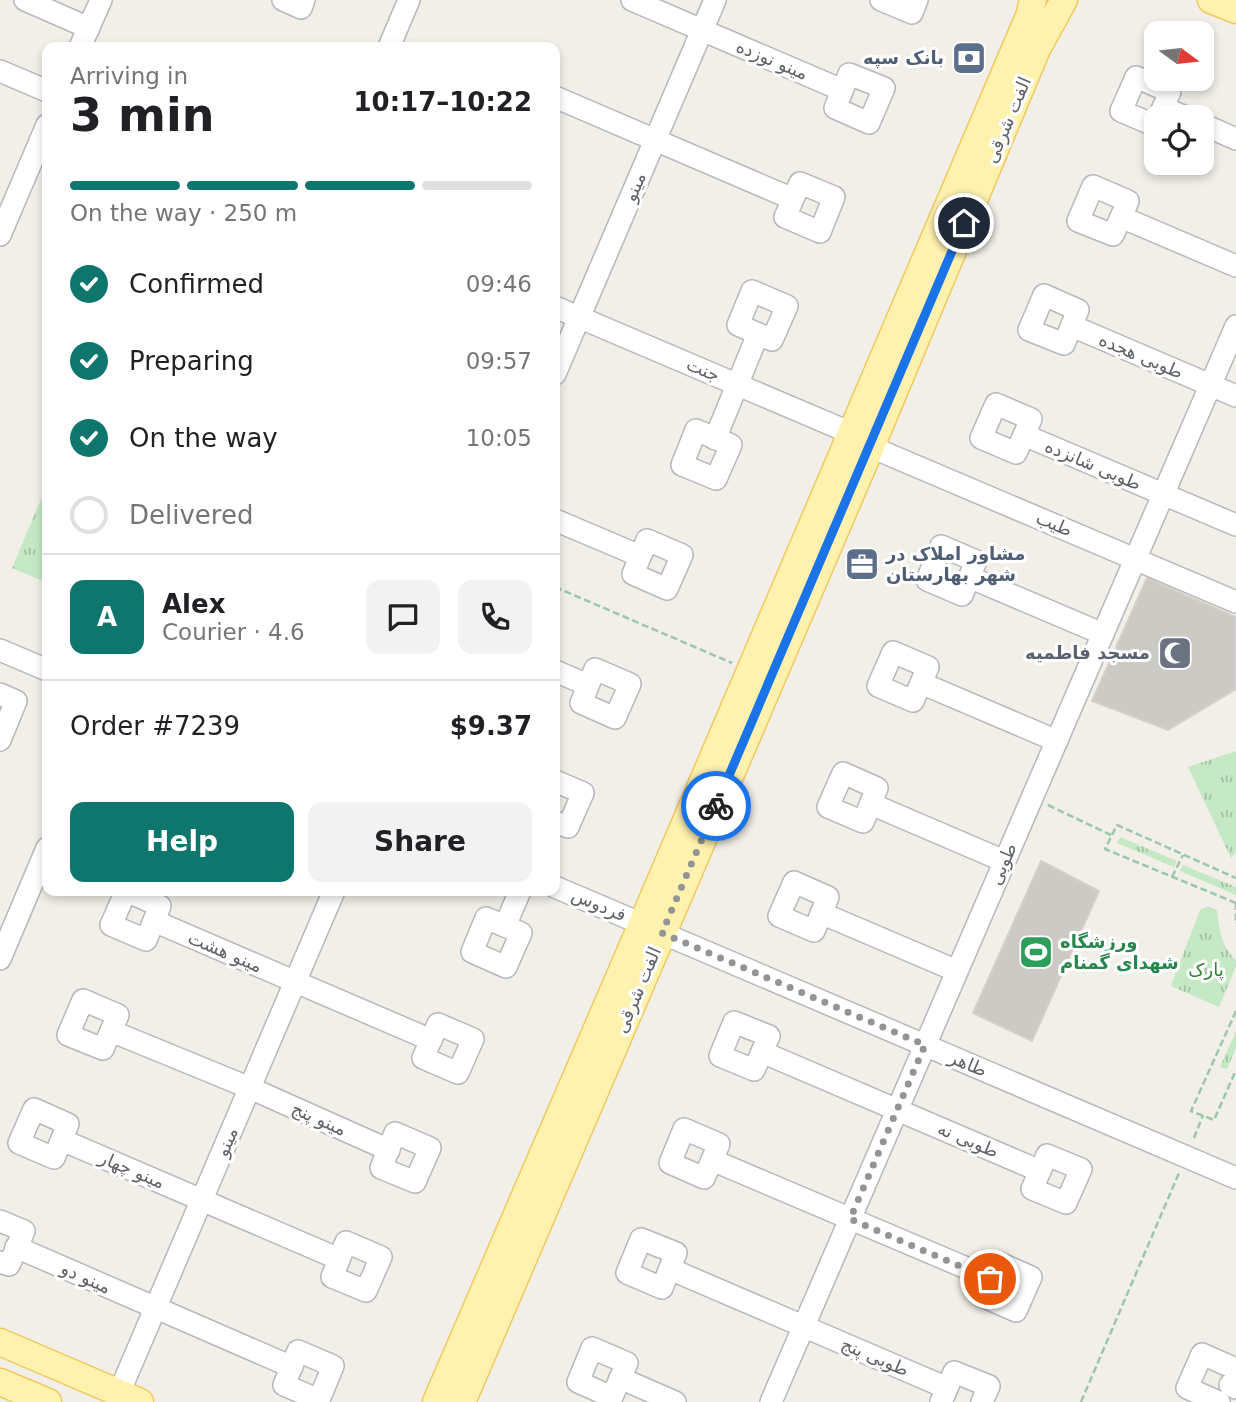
<!DOCTYPE html>
<html lang="en">
<head>
<meta charset="utf-8">
<style>
	:root { --surface:#fff; --page:#f2f2f2; --text:#202124; --muted:#757577; --line:#e0e0e0; --accent:#0f766e }
	body { margin:0; font-family:"DejaVu Sans",Vazirmatn,sans-serif; background:var(--page); color:var(--text); height:100vh; display:flex; flex-direction:column; font-size:26px; white-space:nowrap }
	* { box-sizing:border-box; margin:0 }
	p { font-size:23px; color:var(--muted) }
	.icon { flex:none; width:38px; height:38px; fill:none; stroke:currentColor; stroke-width:2; stroke-linecap:round; stroke-linejoin:round }
	.map { position:relative; flex:1; overflow:hidden }
	.details { position:absolute; left:42px; top:42px; width:518px; height:854px; display:flex; flex-direction:column; background:var(--surface); border-radius:14px; box-shadow:0 4px 10px #0003 }
	.details>* { flex:none }
	.needle { width:46px; rotate:105deg }
	.controls { position:absolute; left:1144px; top:21px; display:grid; gap:14px }
	.controls a { display:grid; place-items:center; width:70px; height:70px; border-radius:14px; background:var(--surface); box-shadow:0 4px 10px #0003; font-size:35px }
	.pin { position:absolute; display:grid; place-items:center; width:60px; height:60px; color:#fff; margin:-30px; border:4px solid #fff; border-radius:50%; box-shadow:0 2px 7px #0007 }
	.courier { position:absolute; display:grid; place-items:center; width:70px; height:70px; margin:-35px; border:5px solid #1a73e8; border-radius:50%; background:#fff; color:#222; box-shadow:0 2px 9px #0007 }
	.summary em { font-style:normal; font-weight:700 }
	.summary div { display:flex; flex-direction:column-reverse }
	.summary { display:flex; align-items:center; justify-content:space-between; height:119px; padding:0 28px }
	h1 { font-size:46px; font-weight:700; line-height:52px }
	.bar { display:grid; grid-template-columns:repeat(4,1fr); gap:10px 7px; align-content:center; height:84px; padding:0 28px }
	.bar i { height:9px; border-radius:5px; background:var(--line) }
	.bar .current { background:var(--accent) }
	.bar p { grid-column:span 4 }
	.line { display:flex; align-items:center; gap:18px; padding:0 28px; border-top:2px solid var(--line) }
	.line div { flex:1 }
	.round { display:grid; place-items:center; flex:none; width:74px; height:74px; border-radius:14px; background:var(--page) }
	ol { padding:0 28px; list-style:none }
	li { display:flex; align-items:center; gap:21px; height:77px }
	li p { margin-inline-start:auto }
	li .icon { padding:7px; border-radius:50%; background:var(--accent); color:#fff; stroke-width:4 }
	li:last-child { color:var(--muted) }
	li i { width:38px; height:38px; border:4px solid var(--line); border-radius:50% }
	.action { display:flex; gap:14px; margin-top:auto; padding:14px 28px }
	.action a { flex:1; height:80px; border-radius:14px; background:var(--accent); color:#fff; font-size:28px; font-weight:700; line-height:80px; text-align:center }
	.action a+a { background:var(--page); color:var(--text) }
	.map>svg:first-child { display:block }
</style>
</head>
<body>
<div class="map">
<svg width="1236" height="1402" viewBox="0 0 1236 1402">
	<defs>
		<pattern id="park-tufts" width="24" height="20" patternUnits="userSpaceOnUse" patternTransform="scale(1.75)"><rect width="24" height="20" fill="#c5e8c5"/><path d="M3 7l-1-3M5 7V3M7 7l1-3M15 17l-1-3M17 17v-4M19 17l1-3" fill="none" stroke="#a3c0a4"/></pattern>
	</defs>
	<rect width="100%" height="100%" fill="#f1efe8"/>
	<g fill="url(#park-tufts)">
		<path d="M 47,485 L 47,583 L 12,568 Z"/>
		<path d="M 1236,751 L 1236,852 L 1231,858 L 1188,767 Z"/>
		<path d="M 1120,837 L 1177,861 L 1174,867 L 1117,843 Z"/>
		<path d="M 1183,865 L 1236,887 L 1236,895 L 1180,871 Z"/>
		<path d="M 1208,906 L 1217,910 C 1219,928 1221,947 1236,960 L 1236,966 L 1219,1007 L 1171,986 L 1200,910 Z"/>
		<path d="M 1236,1031 L 1236,1048 L 1227,1069 L 1220,1067 Z"/>
	</g>
	<g fill="#cccac5" stroke="#d6d1c6" stroke-width="2">
		<path d="M 1147,578 L 1236,617 L 1236,689 L 1168,730 L 1092,701 Z"/>
		<path d="M 1041,861 L 1099,891 L 1032,1041 L 973,1013 Z"/>
	</g>
	<g fill="none" stroke-linecap="round" stroke-linejoin="round">
		<g stroke="#b5b8bc" stroke-width="24">
			<g id="minor">
				<path d="M 25,0 L 89,28"/>
				<path d="M 283,0 L 301,8 L 304,0"/>
				<path d="M 632,0 L 842,90"/>
				<path d="M 881,0 L 912,13 L 917,0"/>
				<path d="M 80,47 L 101,0"/>
				<path d="M 389,47 L 409,0"/>
				<path d="M 0,71 L 47,91"/>
				<path d="M 849,74 L 884,88 L 869,123 L 835,108 Z"/>
				<path d="M 555,97 L 793,199"/>
				<path d="M 1163,108 L 1186,117"/>
				<path d="M 1157,124 L 1156,126 L 1121,111 L 1136,77 L 1170,92 L 1159,117"/>
				<path d="M 1202,124 L 1236,139"/>
				<path d="M 800,183 L 834,197 L 820,232 L 785,217 Z"/>
				<path d="M 1093,186 L 1128,201 L 1113,235 L 1078,221 Z"/>
				<path d="M 1121,217 L 1236,266"/>
				<path d="M 0,235 L 47,125"/>
				<path d="M 752,291 L 787,306 L 772,340 L 738,325 Z"/>
				<path d="M 1044,295 L 1078,310 L 1064,344 L 1029,330 Z"/>
				<path d="M 555,307 L 851,433"/>
				<path d="M 1072,326 L 1236,396"/>
				<path d="M 555,374 L 715,0"/>
				<path d="M 996,404 L 1031,419 L 1016,453 L 981,438 Z"/>
				<path d="M 696,430 L 731,445 L 716,479 L 682,465 Z"/>
				<path d="M 1024,435 L 1236,525"/>
				<path d="M 715,439 L 758,334"/>
				<path d="M 871,447 L 1236,602"/>
				<path d="M 555,520 L 640,556"/>
				<path d="M 647,540 L 682,555 L 667,589 L 633,574 Z"/>
				<path d="M 941,546 L 976,561 L 962,595 L 927,580 Z"/>
				<path d="M 969,577 L 1103,634"/>
				<path d="M 0,650 L 47,670"/>
				<path d="M 893,652 L 928,667 L 913,701 L 878,686 Z"/>
				<path d="M 595,669 L 630,684 L 615,718 L 581,703 Z"/>
				<path d="M 555,671 L 588,685"/>
				<path d="M 921,683 L 1057,741"/>
				<path d="M 0,694 L 16,701 L 0,740"/>
				<path d="M 843,773 L 877,788 L 863,822 L 828,807 Z"/>
				<path d="M 555,781 L 583,793 L 568,827 L 555,822"/>
				<path d="M 871,804 L 1004,861"/>
				<path d="M 794,882 L 828,897 L 814,931 L 779,916 Z"/>
				<path d="M 555,887 L 642,924"/>
				<path d="M 126,891 L 160,906 L 146,940 L 111,925 Z"/>
				<path d="M 821,913 L 957,971"/>
				<path d="M 486,918 L 521,933 L 506,967 L 472,952 Z"/>
				<path d="M 154,921 L 431,1040"/>
				<path d="M 505,926 L 520,891"/>
				<path d="M 662,933 L 1236,1178"/>
				<path d="M 0,959 L 47,848"/>
				<path d="M 83,1000 L 118,1015 L 103,1049 L 68,1035 Z"/>
				<path d="M 734,1022 L 769,1036 L 754,1070 L 720,1056 Z"/>
				<path d="M 438,1024 L 473,1039 L 458,1073 L 423,1058 Z"/>
				<path d="M 111,1031 L 250,1088 L 389,1150"/>
				<path d="M 762,1052 L 1040,1171"/>
				<path d="M 34,1109 L 68,1124 L 54,1158 L 19,1143 Z"/>
				<path d="M 684,1129 L 719,1144 L 704,1178 L 670,1163 Z"/>
				<path d="M 395,1133 L 430,1148 L 415,1182 L 381,1168 Z"/>
				<path d="M 62,1140 L 339,1259"/>
				<path d="M 1047,1155 L 1081,1169 L 1066,1203 L 1032,1189 Z"/>
				<path d="M 712,1160 L 990,1278"/>
				<path d="M 0,1221 L 24,1231 L 9,1265 L 0,1262"/>
				<path d="M 641,1239 L 676,1253 L 662,1288 L 627,1273 Z"/>
				<path d="M 346,1242 L 381,1257 L 366,1291 L 332,1277 Z"/>
				<path d="M 16,1247 L 292,1367"/>
				<path d="M 997,1262 L 1031,1277 L 1016,1311 L 982,1296 Z"/>
				<path d="M 670,1269 L 947,1388"/>
				<path d="M 592,1348 L 627,1363 L 612,1397 L 578,1382 Z"/>
				<path d="M 298,1351 L 333,1366 L 319,1400 L 284,1385 Z"/>
				<path d="M 620,1378 L 675,1402"/>
				<path d="M 1230,1385 L 1236,1388"/>
				<path d="M 119,1393 L 334,891"/>
				<path d="M 771,1402 L 1236,326"/>
				<path d="M 941,1402 L 954,1372 L 989,1386 L 982,1402"/>
				<path d="M 1219,1402 L 1187,1388 L 1202,1354 L 1236,1369"/>
			</g>
		</g>
		<g stroke="#f2c960" stroke-width="29">
			<g id="major">
				<path d="M 1211,0 L 1236,10"/>
				<path d="M 0,1342 L 140,1402"/>
				<path d="M 0,1382 L 48,1402"/>
				<path d="M 436,1402 L 642,924 L 1029,16 L 1033,0"/>
				<path d="M 462,1402 L 871,447 L 1037,49 L 1064,0"/>
			</g>
		</g>
		<g stroke="#9cc7a9" stroke-width="2.5" stroke-dasharray="7 3.5" stroke-linecap="butt">
			<path d="M 555,587 L 732,663"/>
			<path d="M 1048,805 L 1111,835"/>
			<path d="M 1172,877 L 1183,855"/>
			<path d="M 1236,903 L 1105,849 L 1117,825 L 1236,878"/>
			<path d="M 1236,903 L 1236,922"/>
			<path d="M 1236,1011 L 1191,1111 L 1214,1120 L 1236,1070"/>
			<path d="M 1194,1138 L 1203,1115"/>
			<path d="M 1081,1402 L 1179,1173"/>
		</g>
		<use href="#minor" stroke="#fff" stroke-width="21"/>
		<use href="#major" stroke="#fff2af" stroke-width="26"/>
	</g>
	<g fill="none" stroke-linecap="round" stroke-linejoin="round">
		<path stroke="#929495" stroke-width="7" stroke-dasharray="0 12.6" d="M 716,806 L 662,933 L 925,1045 L 850,1219 L 990,1279"/>
		<path stroke="#1a73e8" stroke-width="9" d="M 716,806 L 964,223"/>
	</g>
	<defs>
		<g id="bank-square" transform="scale(1.75)"><rect x="-9" y="-9" width="18" height="18" rx="4" fill="#5c6f8a" stroke="#fff"/><path d="M-6-4H6V4H-6ZM0-2.3a2.3 2.3 0 1 0 0 4.6a2.3 2.3 0 1 0 0-4.6Z" fill="#fff"/></g>
		<g id="office-square" transform="scale(1.75)"><rect x="-9" y="-9" width="18" height="18" rx="4" fill="#5c6f8a" stroke="#fff"/><path d="M-6-3h4V-5.5h4V-3h4V5H-6ZM-1-4.5V-3h2v-1.5ZM-6 0V1H6V0Z" fill="#fff"/></g>
		<g id="mosque-square" transform="scale(1.75)"><rect x="-9" y="-9" width="18" height="18" rx="4" fill="#6b7280" stroke="#fff"/><path d="M3.5-4.9A6 6 0 1 0 3.5 4.9A5 5 0 1 1 3.5-4.9Z" fill="#fff"/></g>
		<g id="stadium-square" transform="scale(1.75)"><rect x="-9" y="-9" width="18" height="18" rx="4" fill="#2e9e5b" stroke="#fff"/><path d="M0-5a6.5 5 0 1 0 0 10a6.5 5 0 1 0 0-10ZM-3.5-1.8h7v3.6h-7Z" fill="#fff"/></g>
	</defs>
	<g fill-rule="evenodd">
		<use href="#bank-square" x="969" y="58"/>
		<use href="#office-square" x="862" y="564"/>
		<use href="#mosque-square" x="1175" y="653"/>
		<use href="#stadium-square" x="1036" y="952"/>
	</g>
	<g text-anchor="middle" stroke-width="6" stroke-linejoin="round" paint-order="stroke">
		<g font-size="18" font-weight="bold" fill="#4e5e75" stroke="#fff" text-anchor="end">
			<text x="944" y="64">بانک سپه</text>
			<text x="886" y="560" text-anchor="start">مشاور املاک در<tspan x="886" dy="21">شهر بهارستان</tspan></text>
		</g>
		<g font-size="18" fill="#5f6368" stroke="#fff">
			<text transform="translate(772 60) rotate(23)" y="6">مینو نوزده</text>
			<text transform="translate(1008 120) rotate(-67)" y="6">الفت شرقی</text>
			<text transform="translate(635 187) rotate(-67)" y="6">مینو</text>
			<text transform="translate(1141 356) rotate(23)" y="6">طوبی هجده</text>
			<text transform="translate(703 370) rotate(23)" y="6">جنت</text>
			<text transform="translate(1093 465) rotate(23)" y="6">طوبی شانزده</text>
			<text transform="translate(1054 524) rotate(23)" y="6">طیب</text>
			<text transform="translate(1003 864) rotate(-67)" y="6">طوبی</text>
			<text transform="translate(599 905) rotate(23)" y="6">فردوس</text>
			<text transform="translate(225 952) rotate(23)" y="6">مینو هشت</text>
			<text transform="translate(638 990) rotate(-67)" y="6">الفت شرقی</text>
			<text transform="translate(968 1064) rotate(23)" y="6">طاهر</text>
			<text transform="translate(319 1119) rotate(24)" y="6">مینو پنج</text>
			<text transform="translate(968 1140) rotate(23)" y="6">طوبی نه</text>
			<text transform="translate(227 1142) rotate(-67)" y="6">مینو</text>
			<text transform="translate(132 1170) rotate(23)" y="6">مینو چهار</text>
			<text transform="translate(86 1278) rotate(24)" y="6">مینو دو</text>
			<text transform="translate(875 1357) rotate(23)" y="6">طوبی پنج</text>
		</g>
		<g font-size="18" font-weight="bold" fill="#5b616d" stroke="#fff" text-anchor="end">
			<text x="1150" y="659">مسجد فاطمیه</text>
		</g>
		<g font-size="18" font-weight="bold" fill="#27864d" stroke="#fff" text-anchor="start">
			<text x="1060" y="948">ورزشگاه<tspan x="1060" dy="21">شهدای گمنام</tspan></text>
		</g>
		<g font-size="18" fill="#348238" stroke="#fff">
			<text x="1206" y="976">پارک</text>
		</g>
	</g>
</svg>
<div class="controls">
<a><svg class="needle" viewBox="-14 -14 28 28"><path d="M0-13l5 13h-10z" fill="#e53935"/><path d="M0 13l5-13h-10z" fill="#757577"/></svg></a>
<a><svg class="icon" aria-label="locate" viewBox="0 0 24 24"><circle cx="12" cy="12" r="6"/><path d="M12 2v4M12 18v4M2 12h4M18 12h4"/></svg></a>
</div>
<div class="pin" style="left:990px;top:1279px;background:#ea580c"><svg class="icon" aria-label="bag" viewBox="0 0 24 24"><path d="M5 8h14l-1 12H6zM9 8a3 3 0 0 1 6 0"/></svg></div>
<div class="pin" style="left:964px;top:223px;background:#1f2937"><svg class="icon" aria-label="home" viewBox="0 0 24 24"><path d="M3 11l9-7 9 7M6 9v11h12V9"/></svg></div>
<div class="courier" style="left:716px;top:806px"><svg class="icon" aria-label="bike" viewBox="0 0 24 24"><circle cx="6" cy="16" r="4"/><circle cx="18" cy="16" r="4"/><path d="M6 16l4-8h5l3 8M10 8l3 8H6M13 5h3"/></svg></div>
<section class="details">
<div class="summary"><div><h1>3 min</h1><p>Arriving in</p></div><em>10:17–10:22</em></div>
<div class="bar"><i class="current"></i><i class="current"></i><i class="current"></i><i></i><p>On the way · 250 m</p></div>
<ol>
<li><svg class="icon" aria-label="check" viewBox="0 0 24 24"><path d="M5 12l5 5 9-10"/></svg>Confirmed<p>09:46</p></li>
<li><svg class="icon" aria-label="check" viewBox="0 0 24 24"><path d="M5 12l5 5 9-10"/></svg>Preparing<p>09:57</p></li>
<li><svg class="icon" aria-label="check" viewBox="0 0 24 24"><path d="M5 12l5 5 9-10"/></svg>On the way<p>10:05</p></li>
<li><i></i>Delivered</li>
</ol>
<div class="line" style="height:126px"><b class="round" style="background:var(--accent);color:#fff">A</b><div><b>Alex</b><p>Courier · 4.6</p></div><a class="round"><svg class="icon" aria-label="chat" viewBox="0 0 24 24"><path d="M4 5h16v11H9l-5 4z"/></svg></a><a class="round"><svg class="icon" aria-label="phone" viewBox="0 0 24 24"><path d="M5 4h4l2 5-3 2q2 4 5 5l2-3 5 2v4C11 20 4 13 5 4z"/></svg></a></div>
<div class="line" style="height:91px"><div>Order #7239</div><b>$9.37</b></div>
<div class="action"><a>Help</a><a>Share</a></div>
</section>
</div>
</body>
</html>
